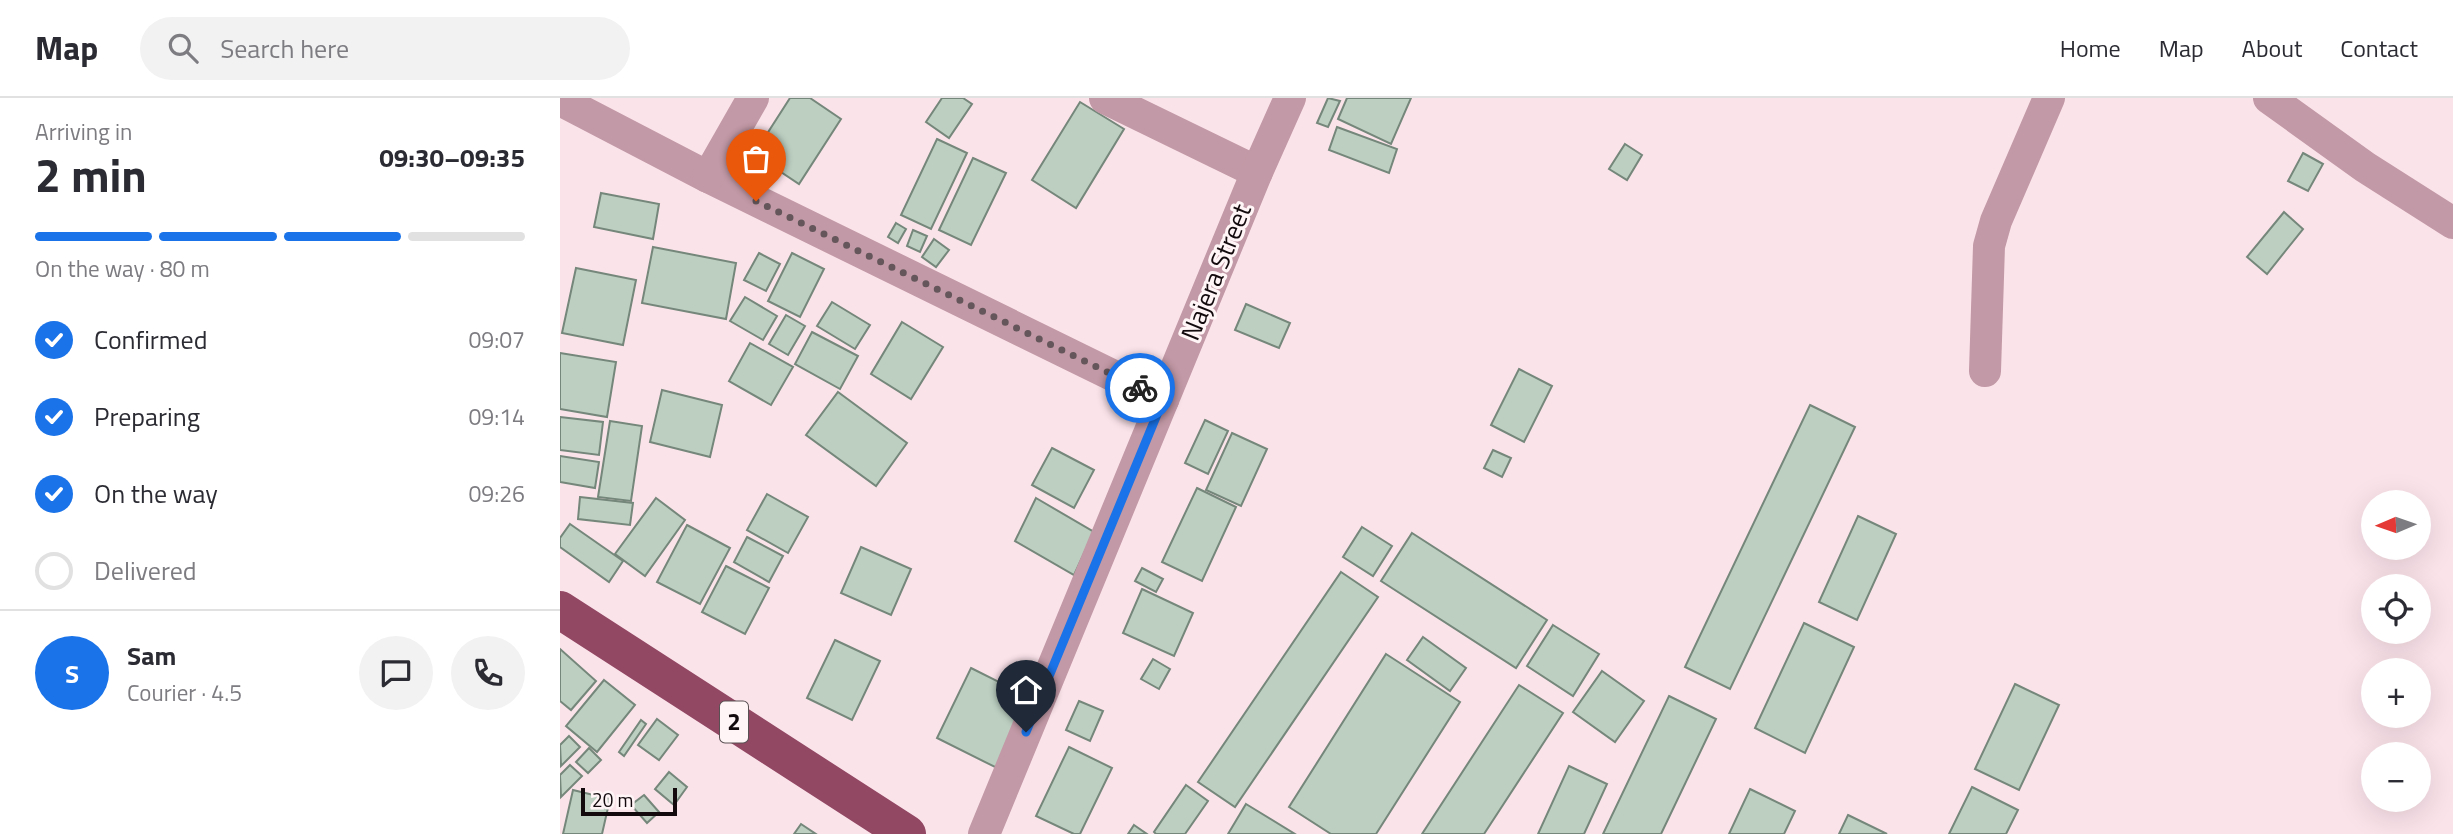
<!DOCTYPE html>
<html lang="en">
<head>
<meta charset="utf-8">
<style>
	:root { --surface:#fff; --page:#f2f2f3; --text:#2b2b33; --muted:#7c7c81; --line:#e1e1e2; --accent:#1a73e8 }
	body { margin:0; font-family:"Titillium Web",sans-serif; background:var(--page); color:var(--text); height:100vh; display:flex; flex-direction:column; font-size:26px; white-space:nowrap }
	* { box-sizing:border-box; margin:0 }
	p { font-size:23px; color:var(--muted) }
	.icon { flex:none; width:38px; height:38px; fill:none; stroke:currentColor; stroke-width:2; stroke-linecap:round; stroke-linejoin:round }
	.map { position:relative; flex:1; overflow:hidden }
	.panel { display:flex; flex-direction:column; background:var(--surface); width:560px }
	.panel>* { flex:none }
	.needle { width:46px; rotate:268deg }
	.fabs { position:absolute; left:1801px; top:392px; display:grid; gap:14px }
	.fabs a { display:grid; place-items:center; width:70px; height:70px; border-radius:50%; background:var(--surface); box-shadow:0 7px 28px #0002; font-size:35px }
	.scale { position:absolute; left:21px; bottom:18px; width:96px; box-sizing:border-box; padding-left:7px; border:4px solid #120a0d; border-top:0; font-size:19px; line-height:24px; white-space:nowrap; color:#120a0d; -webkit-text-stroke:5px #fff5f7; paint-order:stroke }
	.pin { position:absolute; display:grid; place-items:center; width:60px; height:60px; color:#fff; margin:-72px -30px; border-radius:50% 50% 50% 0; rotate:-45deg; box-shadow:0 0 7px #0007 }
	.pin .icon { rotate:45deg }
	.courier { position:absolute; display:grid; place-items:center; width:70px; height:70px; margin:-35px; border:5px solid #1a73e8; border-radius:50%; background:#fff; color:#222; box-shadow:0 2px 9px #0007 }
	.summary em { font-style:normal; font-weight:700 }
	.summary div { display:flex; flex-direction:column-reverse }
	.summary { display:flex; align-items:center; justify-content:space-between; height:119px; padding:0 35px }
	h1 { font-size:46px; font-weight:700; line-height:52px }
	.bar { display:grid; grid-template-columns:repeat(4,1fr); gap:10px 7px; align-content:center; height:84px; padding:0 35px }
	.bar i { height:9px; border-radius:5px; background:var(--line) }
	.bar .current { background:var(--accent) }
	.bar p { grid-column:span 4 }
	.line { display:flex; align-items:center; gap:18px; padding:0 35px; border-top:2px solid var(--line) }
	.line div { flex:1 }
	.round { display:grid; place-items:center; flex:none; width:74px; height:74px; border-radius:37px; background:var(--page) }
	ol { padding:0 35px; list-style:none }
	li { display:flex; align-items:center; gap:21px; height:77px }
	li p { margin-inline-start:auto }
	li .icon { padding:7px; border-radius:50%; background:var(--accent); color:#fff; stroke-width:4 }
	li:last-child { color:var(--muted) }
	li i { width:38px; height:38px; border:4px solid var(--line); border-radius:50% }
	header { display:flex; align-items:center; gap:42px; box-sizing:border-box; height:98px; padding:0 35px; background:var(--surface); border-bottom:2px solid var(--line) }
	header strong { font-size:33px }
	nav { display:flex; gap:38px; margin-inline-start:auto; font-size:24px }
	.search { width:490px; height:63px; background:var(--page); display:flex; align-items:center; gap:18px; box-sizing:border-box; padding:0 24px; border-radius:38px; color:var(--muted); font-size:26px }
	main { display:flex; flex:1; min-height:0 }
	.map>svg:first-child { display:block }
</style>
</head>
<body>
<header>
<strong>Map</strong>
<div class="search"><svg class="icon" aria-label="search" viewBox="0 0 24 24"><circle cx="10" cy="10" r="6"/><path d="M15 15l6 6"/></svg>Search here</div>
<nav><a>Home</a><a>Map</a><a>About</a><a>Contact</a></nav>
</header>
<main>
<section class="panel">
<div class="summary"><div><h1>2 min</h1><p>Arriving in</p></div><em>09:30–09:35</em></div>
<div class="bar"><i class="current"></i><i class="current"></i><i class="current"></i><i></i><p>On the way · 80 m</p></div>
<ol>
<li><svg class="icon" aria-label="check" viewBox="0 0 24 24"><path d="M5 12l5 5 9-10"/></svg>Confirmed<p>09:07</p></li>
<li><svg class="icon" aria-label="check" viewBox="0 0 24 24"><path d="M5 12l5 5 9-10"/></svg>Preparing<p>09:14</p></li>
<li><svg class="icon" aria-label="check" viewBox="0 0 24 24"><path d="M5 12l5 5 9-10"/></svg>On the way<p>09:26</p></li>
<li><i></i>Delivered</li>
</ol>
<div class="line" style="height:126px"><b class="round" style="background:var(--accent);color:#fff">S</b><div><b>Sam</b><p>Courier · 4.5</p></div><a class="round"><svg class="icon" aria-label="chat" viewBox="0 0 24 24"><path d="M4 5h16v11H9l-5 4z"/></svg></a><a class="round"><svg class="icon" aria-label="phone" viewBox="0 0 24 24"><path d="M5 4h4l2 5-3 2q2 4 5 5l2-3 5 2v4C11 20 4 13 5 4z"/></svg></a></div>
</section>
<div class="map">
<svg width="1893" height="736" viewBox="0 0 1893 736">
	<rect width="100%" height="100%" fill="#fbe3ea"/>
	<g fill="#bccfc1" stroke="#75877a" stroke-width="2">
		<path d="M 230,0 L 250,0 L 281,21 L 239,86 L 194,56 Z"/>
		<path d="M 382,0 L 403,0 L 412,6 L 389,40 L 366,24 Z"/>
		<path d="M 768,0 L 780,3 L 768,29 L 757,25 Z"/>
		<path d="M 787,0 L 851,0 L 831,46 L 778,21 Z"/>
		<path d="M 520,4 L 564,31 L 516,110 L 472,82 Z"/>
		<path d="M 777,29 L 837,51 L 829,75 L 769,52 Z"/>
		<path d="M 377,41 L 407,55 L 371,131 L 341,117 Z"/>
		<path d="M 1065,46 L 1082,57 L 1067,82 L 1049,71 Z"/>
		<path d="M 1743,55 L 1763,66 L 1748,93 L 1728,83 Z"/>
		<path d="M 413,60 L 446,75 L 411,147 L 379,132 Z"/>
		<path d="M 41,95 L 99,106 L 93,141 L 34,129 Z"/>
		<path d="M 1724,114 L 1743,131 L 1707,176 L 1687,159 Z"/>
		<path d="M 336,125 L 346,131 L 338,145 L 328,139 Z"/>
		<path d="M 353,132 L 367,138 L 360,154 L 347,148 Z"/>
		<path d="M 374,141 L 389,152 L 376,169 L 362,159 Z"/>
		<path d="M 93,149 L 176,165 L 166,221 L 82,205 Z"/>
		<path d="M 199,155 L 220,166 L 206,193 L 184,182 Z"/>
		<path d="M 232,155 L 264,171 L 240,219 L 208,203 Z"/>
		<path d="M 16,170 L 76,182 L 63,247 L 2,235 Z"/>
		<path d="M 185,199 L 217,218 L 203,242 L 170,223 Z"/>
		<path d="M 272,204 L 310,227 L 295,251 L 257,228 Z"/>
		<path d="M 686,206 L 730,225 L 719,250 L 675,232 Z"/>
		<path d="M 226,217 L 245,228 L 228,257 L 209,246 Z"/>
		<path d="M 342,224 L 383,249 L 351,301 L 311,276 Z"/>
		<path d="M 252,234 L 298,258 L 280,291 L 235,266 Z"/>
		<path d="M 190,245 L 233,269 L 211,307 L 169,283 Z"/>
		<path d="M 0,255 L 56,264 L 47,319 L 0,311 Z"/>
		<path d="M 959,271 L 992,288 L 964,344 L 931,327 Z"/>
		<path d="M 102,292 L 162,307 L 150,359 L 90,344 Z"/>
		<path d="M 278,294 L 347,345 L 316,388 L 246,337 Z"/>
		<path d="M 1250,307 L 1295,329 L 1170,591 L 1125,569 Z"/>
		<path d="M 0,319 L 43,324 L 39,357 L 0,352 Z"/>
		<path d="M 645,322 L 668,333 L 648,376 L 625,365 Z"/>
		<path d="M 50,323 L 82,328 L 71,403 L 38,399 Z"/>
		<path d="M 672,335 L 707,351 L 681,408 L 646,392 Z"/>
		<path d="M 492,350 L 534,372 L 514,410 L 472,387 Z"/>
		<path d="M 933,352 L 951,360 L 942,379 L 924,370 Z"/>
		<path d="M 0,358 L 39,364 L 35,390 L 0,384 Z"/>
		<path d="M 637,390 L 676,409 L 642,483 L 602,464 Z"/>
		<path d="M 207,396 L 248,419 L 228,455 L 187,432 Z"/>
		<path d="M 20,399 L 73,405 L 70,427 L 18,421 Z"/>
		<path d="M 96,400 L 125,422 L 85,478 L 55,456 Z"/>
		<path d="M 476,400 L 534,434 L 514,477 L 455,443 Z"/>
		<path d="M 1298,418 L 1336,436 L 1297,522 L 1259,504 Z"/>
		<path d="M 10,426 L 63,463 L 49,484 L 0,449 L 0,440 Z"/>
		<path d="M 127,427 L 170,450 L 140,506 L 97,484 Z"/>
		<path d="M 802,429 L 832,448 L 813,478 L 783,459 Z"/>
		<path d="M 852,435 L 987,522 L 956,570 L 821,483 Z"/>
		<path d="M 187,439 L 223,458 L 209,484 L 174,464 Z"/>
		<path d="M 301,449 L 351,471 L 331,517 L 281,495 Z"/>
		<path d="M 166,468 L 209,490 L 185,536 L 142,514 Z"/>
		<path d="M 582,470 L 603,481 L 596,494 L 575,483 Z"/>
		<path d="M 781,474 L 818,499 L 675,709 L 638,684 Z"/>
		<path d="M 582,491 L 633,515 L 614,558 L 563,535 Z"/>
		<path d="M 1244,525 L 1294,549 L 1245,655 L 1195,630 Z"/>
		<path d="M 993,527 L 1039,556 L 1013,598 L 967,568 Z"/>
		<path d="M 863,539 L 906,570 L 890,593 L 847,562 Z"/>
		<path d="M 275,542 L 320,563 L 292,622 L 247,600 Z"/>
		<path d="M 0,551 L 36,583 L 11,612 L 0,603 Z"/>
		<path d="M 826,556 L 900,604 L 816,736 L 771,736 L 729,709 Z"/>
		<path d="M 593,561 L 610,571 L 599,591 L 581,581 Z"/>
		<path d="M 411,570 L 471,600 L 437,670 L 377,640 Z"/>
		<path d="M 1042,573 L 1084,603 L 1055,644 L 1013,614 Z"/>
		<path d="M 44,582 L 75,607 L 37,654 L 6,628 Z"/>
		<path d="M 1455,586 L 1499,607 L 1459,692 L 1415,671 Z"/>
		<path d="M 959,587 L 1003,615 L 924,736 L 862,736 Z"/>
		<path d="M 1109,598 L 1156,621 L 1101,736 L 1043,736 Z"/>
		<path d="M 519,603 L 543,613 L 530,643 L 506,632 Z"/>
		<path d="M 97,621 L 118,637 L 99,662 L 78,647 Z"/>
		<path d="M 81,622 L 86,626 L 64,658 L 59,654 Z"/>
		<path d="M 9,638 L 20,649 L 1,668 L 0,647 Z"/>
		<path d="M 509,649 L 552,670 L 520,736 L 514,736 L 476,718 Z"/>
		<path d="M 29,650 L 41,662 L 28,675 L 16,664 Z"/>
		<path d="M 10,667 L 22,678 L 1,699 L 0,677 Z"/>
		<path d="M 1009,668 L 1047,686 L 1024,736 L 978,736 Z"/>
		<path d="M 109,674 L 127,689 L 114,707 L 95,691 Z"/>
		<path d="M 626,687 L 648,703 L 625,736 L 596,736 L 594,734 Z"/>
		<path d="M 1412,689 L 1458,712 L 1446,736 L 1389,736 Z"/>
		<path d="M 1190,691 L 1235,713 L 1224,736 L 1169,736 Z"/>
		<path d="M 13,692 L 50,701 L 42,736 L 3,736 Z"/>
		<path d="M 84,697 L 99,714 L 87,725 L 71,707 Z"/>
		<path d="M 686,706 L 735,736 L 668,736 Z"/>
		<path d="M 1288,717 L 1327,736 L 1279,736 Z"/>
		<path d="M 241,726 L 256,736 L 234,736 Z"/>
		<path d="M 574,727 L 587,736 L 568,736 Z"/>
	</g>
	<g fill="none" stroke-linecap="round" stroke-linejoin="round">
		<g stroke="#c299a6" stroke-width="32">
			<path d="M 545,0 L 697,74"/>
			<path d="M 1709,0 L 1805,69 L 1893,125"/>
			<path d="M 0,2 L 148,79 L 603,302"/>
			<path d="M 148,79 L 193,0"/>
			<path d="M 1425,273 L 1429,148 L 1436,123 L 1489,0"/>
			<path d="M 424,736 L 697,74 L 730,0"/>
		</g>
		<path stroke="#924763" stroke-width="38" d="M 0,512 L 347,736"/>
	</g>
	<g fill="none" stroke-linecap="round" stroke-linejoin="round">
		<path stroke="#64565a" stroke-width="7" stroke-dasharray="0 12.6" d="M 196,103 L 580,290"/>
		<path stroke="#1a73e8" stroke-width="9" d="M 466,634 L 603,302 L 580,290"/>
	</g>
	<g text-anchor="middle" stroke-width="6" stroke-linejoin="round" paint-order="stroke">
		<rect fill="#fff5f7" stroke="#595053" stroke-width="2" x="160" y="603.5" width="28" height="41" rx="5"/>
		<g font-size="24" font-weight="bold" fill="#120a0d">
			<text x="174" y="632">2</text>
		</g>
		<g font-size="26" fill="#120a0d" stroke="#fff5f7">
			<text transform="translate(656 174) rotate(-68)" y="9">Najera Street</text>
		</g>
	</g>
</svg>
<div class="fabs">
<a><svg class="needle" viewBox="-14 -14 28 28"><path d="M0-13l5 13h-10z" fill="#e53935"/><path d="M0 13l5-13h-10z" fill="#7c7c81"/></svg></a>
<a><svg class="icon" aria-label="locate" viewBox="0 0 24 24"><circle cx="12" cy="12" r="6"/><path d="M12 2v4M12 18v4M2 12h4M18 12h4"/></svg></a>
<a>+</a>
<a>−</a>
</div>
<div class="scale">20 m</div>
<div class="pin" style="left:196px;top:103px;background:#ea580c"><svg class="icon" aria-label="bag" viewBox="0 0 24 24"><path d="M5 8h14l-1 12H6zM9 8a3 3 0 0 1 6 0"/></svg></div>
<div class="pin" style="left:466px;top:634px;background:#1f2937"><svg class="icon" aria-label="home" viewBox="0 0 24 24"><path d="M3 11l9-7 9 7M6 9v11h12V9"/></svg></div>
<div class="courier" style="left:580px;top:290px"><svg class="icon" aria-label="bike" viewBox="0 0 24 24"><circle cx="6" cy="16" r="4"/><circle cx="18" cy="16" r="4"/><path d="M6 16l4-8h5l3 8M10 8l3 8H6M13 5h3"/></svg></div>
</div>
</main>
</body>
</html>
